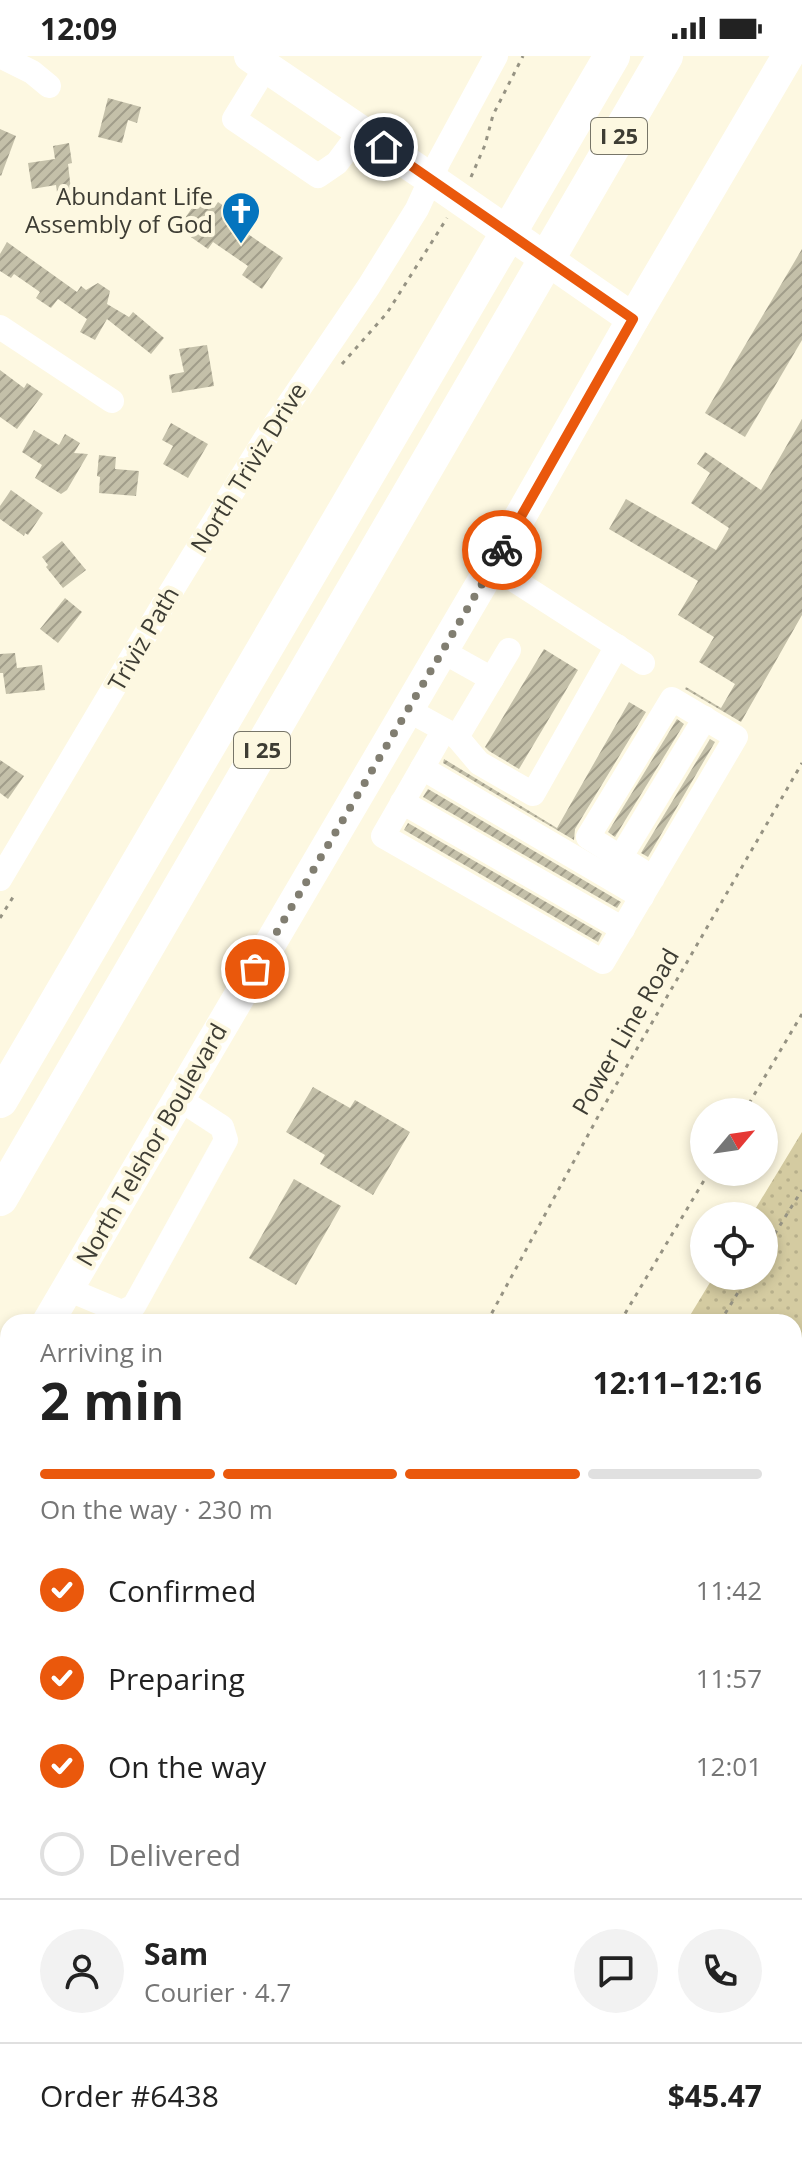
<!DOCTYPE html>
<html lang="en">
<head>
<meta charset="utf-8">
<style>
	:root { --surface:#fff; --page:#f2f2f2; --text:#222; --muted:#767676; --line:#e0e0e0; --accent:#ea580c }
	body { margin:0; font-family:"Open Sans",sans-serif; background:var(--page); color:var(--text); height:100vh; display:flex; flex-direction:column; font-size:30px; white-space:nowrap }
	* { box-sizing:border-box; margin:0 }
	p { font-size:26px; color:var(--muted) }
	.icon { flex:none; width:44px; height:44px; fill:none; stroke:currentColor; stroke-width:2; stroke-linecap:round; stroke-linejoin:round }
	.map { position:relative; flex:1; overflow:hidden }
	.panel { position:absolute; left:0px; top:1258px; width:802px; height:848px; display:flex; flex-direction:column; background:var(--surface); border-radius:24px 24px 0 0; box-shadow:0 4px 12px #0003 }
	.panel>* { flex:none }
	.needle { width:52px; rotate:61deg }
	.fabs { position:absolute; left:690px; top:1042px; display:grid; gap:16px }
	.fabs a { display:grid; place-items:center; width:88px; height:88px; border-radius:50%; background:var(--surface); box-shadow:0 4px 12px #0003; font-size:40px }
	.pin { position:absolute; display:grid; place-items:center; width:68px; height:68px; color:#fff; margin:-34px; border:4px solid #fff; border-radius:50%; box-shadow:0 2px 8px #0007 }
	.courier { position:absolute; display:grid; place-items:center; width:80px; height:80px; margin:-40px; border:6px solid #ea580c; border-radius:50%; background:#fff; color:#222; box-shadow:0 2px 10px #0007 }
	.summary em { font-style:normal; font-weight:700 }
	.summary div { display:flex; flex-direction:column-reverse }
	.summary { display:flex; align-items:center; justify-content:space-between; height:136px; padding:0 40px }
	h1 { font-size:52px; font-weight:700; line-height:60px }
	.bar { display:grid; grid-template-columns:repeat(4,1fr); gap:12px 8px; align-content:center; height:96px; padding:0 40px }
	.bar i { height:10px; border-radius:6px; background:var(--line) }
	.bar .active { background:var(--accent) }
	.bar p { grid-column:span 4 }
	.line { display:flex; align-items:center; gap:20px; padding:0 40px; border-top:2px solid var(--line) }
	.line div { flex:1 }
	.round { display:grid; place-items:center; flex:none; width:84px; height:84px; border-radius:42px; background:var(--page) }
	ol { padding:0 40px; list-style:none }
	li { display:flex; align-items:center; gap:24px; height:88px }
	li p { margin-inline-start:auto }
	li .icon { padding:8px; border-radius:50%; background:var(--accent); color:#fff; stroke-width:4 }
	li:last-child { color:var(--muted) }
	li i { width:44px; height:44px; border:4px solid var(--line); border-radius:50% }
	.status { display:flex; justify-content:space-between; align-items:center; height:56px; padding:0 40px; background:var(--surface); direction:ltr }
	.status svg { height:22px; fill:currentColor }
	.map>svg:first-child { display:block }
</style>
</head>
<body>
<div class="status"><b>12:09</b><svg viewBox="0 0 49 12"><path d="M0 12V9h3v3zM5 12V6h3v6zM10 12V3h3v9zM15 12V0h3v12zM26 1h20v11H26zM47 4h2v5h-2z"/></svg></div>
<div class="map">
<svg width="802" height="2106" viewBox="0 0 802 2106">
	<defs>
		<pattern id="grass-dots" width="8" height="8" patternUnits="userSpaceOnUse" patternTransform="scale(2)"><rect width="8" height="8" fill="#d4cba1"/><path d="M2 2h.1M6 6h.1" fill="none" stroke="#b7af8b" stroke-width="1.8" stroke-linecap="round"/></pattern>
		<pattern id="building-hatch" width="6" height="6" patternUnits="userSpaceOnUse" patternTransform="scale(2)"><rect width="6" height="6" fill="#c4c0a9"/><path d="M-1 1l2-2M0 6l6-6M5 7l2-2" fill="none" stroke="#a19d8a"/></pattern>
	</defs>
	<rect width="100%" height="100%" fill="#fdf8e1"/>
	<path fill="url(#grass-dots)" d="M 802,1076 L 802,2106 L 202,2106 L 205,2098 L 794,2098 L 794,1266 L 686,1266 L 714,1220 L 764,1220 L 764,1160 L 751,1160 Z"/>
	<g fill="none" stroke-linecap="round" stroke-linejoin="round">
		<g stroke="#aea165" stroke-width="5">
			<path d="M 794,1707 L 802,1694"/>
			<path d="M 528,2106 L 532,2098"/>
		</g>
	</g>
	<g fill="url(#building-hatch)">
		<path d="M 108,42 L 141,51 L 137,67 L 128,64 L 122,87 L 98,81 Z"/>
		<path d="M 0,73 L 16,80 L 1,120 L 0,119 Z"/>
		<path d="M 69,87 L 72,107 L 68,108 L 71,134 L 57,136 L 56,129 L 32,133 L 28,107 L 55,103 L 53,90 Z"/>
		<path d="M 199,142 L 214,152 L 218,146 L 242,162 L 236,170 L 283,202 L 262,233 L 242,219 L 248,210 L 213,186 L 208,193 L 178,172 Z"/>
		<path d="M 7,186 L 77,236 L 81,230 L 86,234 L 98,227 L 110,235 L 107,248 L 129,261 L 133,256 L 164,282 L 151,298 L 107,263 L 95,284 L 80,276 L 87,263 L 58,243 L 51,252 L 36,242 L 40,236 L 14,218 L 11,222 L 0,215 L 0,198 Z"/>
		<path d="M 802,193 L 802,284 L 745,381 L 705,357 Z"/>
		<path d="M 207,289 L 214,330 L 172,337 L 169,319 L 184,316 L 179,293 Z"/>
		<path d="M 0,314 L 24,332 L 27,327 L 43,338 L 17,373 L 0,361 Z"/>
		<path d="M 802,363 L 802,559 L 741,666 L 685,633 L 686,631 L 721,652 L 735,628 L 699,606 L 714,581 L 678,559 L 698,525 L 609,473 L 626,443 L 716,494 L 729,472 L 691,447 L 710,417 L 697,408 L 705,396 L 761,434 Z"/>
		<path d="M 171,367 L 208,388 L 188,422 L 163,408 L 173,390 L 162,384 Z"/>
		<path d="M 34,374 L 59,389 L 65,378 L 80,387 L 74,397 L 88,398 L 67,434 L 61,438 L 35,422 L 42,409 L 22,396 Z"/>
		<path d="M 99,399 L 116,401 L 115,413 L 139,415 L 136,440 L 99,437 L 100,421 L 97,420 Z"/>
		<path d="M 11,434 L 43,457 L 28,479 L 25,477 L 24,480 L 0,463 L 0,450 Z"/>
		<path d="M 62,485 L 86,514 L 63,532 L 46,511 L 48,509 L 42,501 Z"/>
		<path d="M 65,542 L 82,556 L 58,587 L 40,573 Z"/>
		<path d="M 544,593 L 578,614 L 519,713 L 489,695 L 485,691 Z"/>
		<path d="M 15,597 L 17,612 L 42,609 L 45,634 L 6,638 L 3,617 L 0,617 L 0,598 Z"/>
		<path d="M 629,646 L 646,656 L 575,773 L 574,784 L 443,707 L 444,703 L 557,772 Z"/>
		<path d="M 677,663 L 684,668 L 615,781 L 608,776 Z"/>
		<path d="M 710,683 L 715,686 L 648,801 L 641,797 Z"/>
		<path d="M 0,704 L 24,720 L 8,743 L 0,737 Z"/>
		<path d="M 428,733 L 621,846 L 617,852 L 423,741 Z"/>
		<path d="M 408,767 L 602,878 L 598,886 L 404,774 Z"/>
		<path d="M 313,1031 L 350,1052 L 355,1044 L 410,1076 L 373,1139 L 320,1108 L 325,1099 L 286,1076 Z"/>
		<path d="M 294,1123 L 341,1150 L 296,1229 L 249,1202 Z"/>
	</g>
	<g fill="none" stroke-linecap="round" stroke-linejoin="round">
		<g stroke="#969383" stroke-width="3" stroke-dasharray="4 6" stroke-linecap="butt">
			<path d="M 471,121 L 485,89 L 493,59 L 523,0"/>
			<path d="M 342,308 L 387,257 L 447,162"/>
			<path d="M 0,862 L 15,838"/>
			<path d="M 744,1056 L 802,958"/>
			<path d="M 764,1195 L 802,1134"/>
			<path d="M 487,1266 L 601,1055 L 802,707"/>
			<path d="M 620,1266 L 709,1116"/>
			<path d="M 720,1266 L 748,1220"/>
			<path d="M 794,1427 L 802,1422"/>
			<path d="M 1,2106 L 8,2095"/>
			<path d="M 140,2106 L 144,2098"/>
			<path d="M 209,2106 L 213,2098"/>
			<path d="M 306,2106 L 309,2098"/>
		</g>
		<g stroke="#fff" stroke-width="24">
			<path d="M 0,0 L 32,16 L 49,30"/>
			<path d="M 266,11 L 234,63 L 318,120 L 337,107 L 361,75"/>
			<path d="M 0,271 L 112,345"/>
			<path d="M 492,510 L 643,607"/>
			<path d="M 442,595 L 492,623"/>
			<path d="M 408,654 L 457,681 L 509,594"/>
			<path d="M 444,674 L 383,780 L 603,906 L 736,681 L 672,643 L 588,781 L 653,822"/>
			<path d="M 457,681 L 479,707 L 533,738 L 617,590"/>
			<path d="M 422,712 L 642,841"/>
			<path d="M 402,746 L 623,873"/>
			<path d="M 620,802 L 705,662"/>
			<path d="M 0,823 L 169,539 L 265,383 L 369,230 L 417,153 L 439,105 L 496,0"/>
			<path d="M 67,1233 L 122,1256 L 134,1250 L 226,1084 L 222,1071 L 179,1043"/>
			<path d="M 0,1380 L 8,1384"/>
		</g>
		<g stroke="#fff" stroke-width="32">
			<path d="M 250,0 L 431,123 L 633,263"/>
			<path d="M 48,1266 L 492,510 L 633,263 L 788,0"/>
			<path d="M 0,1348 L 8,1334"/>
		</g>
		<g stroke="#fff" stroke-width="36">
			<path d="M 0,1044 L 612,0"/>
			<path d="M 0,1142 L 665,0"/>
		</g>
	</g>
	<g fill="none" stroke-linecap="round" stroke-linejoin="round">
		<path stroke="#817e71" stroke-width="8" stroke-dasharray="0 14.4" d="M 255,913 L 502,494"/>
		<path stroke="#ea580c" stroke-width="10" d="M 384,91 L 633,263 L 502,494"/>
	</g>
	<defs>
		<g id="church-pin" transform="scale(2)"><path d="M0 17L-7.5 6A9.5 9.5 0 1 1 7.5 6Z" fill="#0474be" stroke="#fdf8e1"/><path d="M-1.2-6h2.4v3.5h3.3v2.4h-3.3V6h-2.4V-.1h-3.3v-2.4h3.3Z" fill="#fff"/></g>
	</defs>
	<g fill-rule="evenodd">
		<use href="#church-pin" x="241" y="155"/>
	</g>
	<g text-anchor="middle" stroke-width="8" stroke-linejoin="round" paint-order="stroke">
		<g fill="#fdf8e1" stroke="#777568" stroke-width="2">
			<rect x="591" y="62" width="56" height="36" rx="6"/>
			<rect x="234" y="676" width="56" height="36" rx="6"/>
		</g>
		<g font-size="22" font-weight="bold" fill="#3e3d34">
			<text x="619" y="88">I 25</text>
			<text x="262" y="702">I 25</text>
		</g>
		<g font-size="24" fill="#3e3d34" stroke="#fdf8e1" text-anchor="end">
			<text x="213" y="149">Abundant Life<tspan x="213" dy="28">Assembly of God</tspan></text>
		</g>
		<g font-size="24" fill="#3e3d34" stroke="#fdf8e1">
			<text transform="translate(249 412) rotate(-58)" y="8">North Triviz Drive</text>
			<text transform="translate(144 583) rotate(-60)" y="8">Triviz Path</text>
			<text transform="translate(626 976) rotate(-60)" y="8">Power Line Road</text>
			<text transform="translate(152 1089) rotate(-60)" y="8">North Telshor Boulevard</text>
		</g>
	</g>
</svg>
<div class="fabs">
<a><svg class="needle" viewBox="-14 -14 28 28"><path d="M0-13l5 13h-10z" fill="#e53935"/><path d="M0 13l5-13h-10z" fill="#767676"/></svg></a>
<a><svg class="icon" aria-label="locate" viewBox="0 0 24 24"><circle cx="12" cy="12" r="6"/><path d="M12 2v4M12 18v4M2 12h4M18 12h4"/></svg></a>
</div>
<div class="pin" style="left:255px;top:913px;background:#ea580c"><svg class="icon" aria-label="bag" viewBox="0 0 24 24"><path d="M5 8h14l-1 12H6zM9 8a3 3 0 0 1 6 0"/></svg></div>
<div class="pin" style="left:384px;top:91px;background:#1f2937"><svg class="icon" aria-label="home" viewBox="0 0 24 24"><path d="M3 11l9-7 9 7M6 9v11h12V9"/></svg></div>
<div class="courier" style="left:502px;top:494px"><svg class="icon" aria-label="bike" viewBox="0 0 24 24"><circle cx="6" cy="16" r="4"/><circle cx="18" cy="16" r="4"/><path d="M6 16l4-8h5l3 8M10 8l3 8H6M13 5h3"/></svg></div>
<section class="panel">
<div class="summary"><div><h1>2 min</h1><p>Arriving in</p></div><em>12:11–12:16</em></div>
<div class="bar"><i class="active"></i><i class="active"></i><i class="active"></i><i></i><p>On the way · 230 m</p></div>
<ol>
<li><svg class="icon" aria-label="check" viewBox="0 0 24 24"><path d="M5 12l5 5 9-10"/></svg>Confirmed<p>11:42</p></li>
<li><svg class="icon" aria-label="check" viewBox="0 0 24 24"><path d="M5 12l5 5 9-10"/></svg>Preparing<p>11:57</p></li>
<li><svg class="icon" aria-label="check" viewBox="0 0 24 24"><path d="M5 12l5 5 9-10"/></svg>On the way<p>12:01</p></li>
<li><i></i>Delivered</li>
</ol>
<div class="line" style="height:144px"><a class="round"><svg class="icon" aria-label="person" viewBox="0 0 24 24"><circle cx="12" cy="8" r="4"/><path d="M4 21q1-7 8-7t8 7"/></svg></a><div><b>Sam</b><p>Courier · 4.7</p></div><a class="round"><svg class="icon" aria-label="chat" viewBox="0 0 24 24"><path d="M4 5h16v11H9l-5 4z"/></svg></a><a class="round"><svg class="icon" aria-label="phone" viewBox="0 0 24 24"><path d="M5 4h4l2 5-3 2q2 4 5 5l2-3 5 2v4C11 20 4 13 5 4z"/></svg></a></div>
<div class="line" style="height:104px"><div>Order #6438</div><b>$45.47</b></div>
</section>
</div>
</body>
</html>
